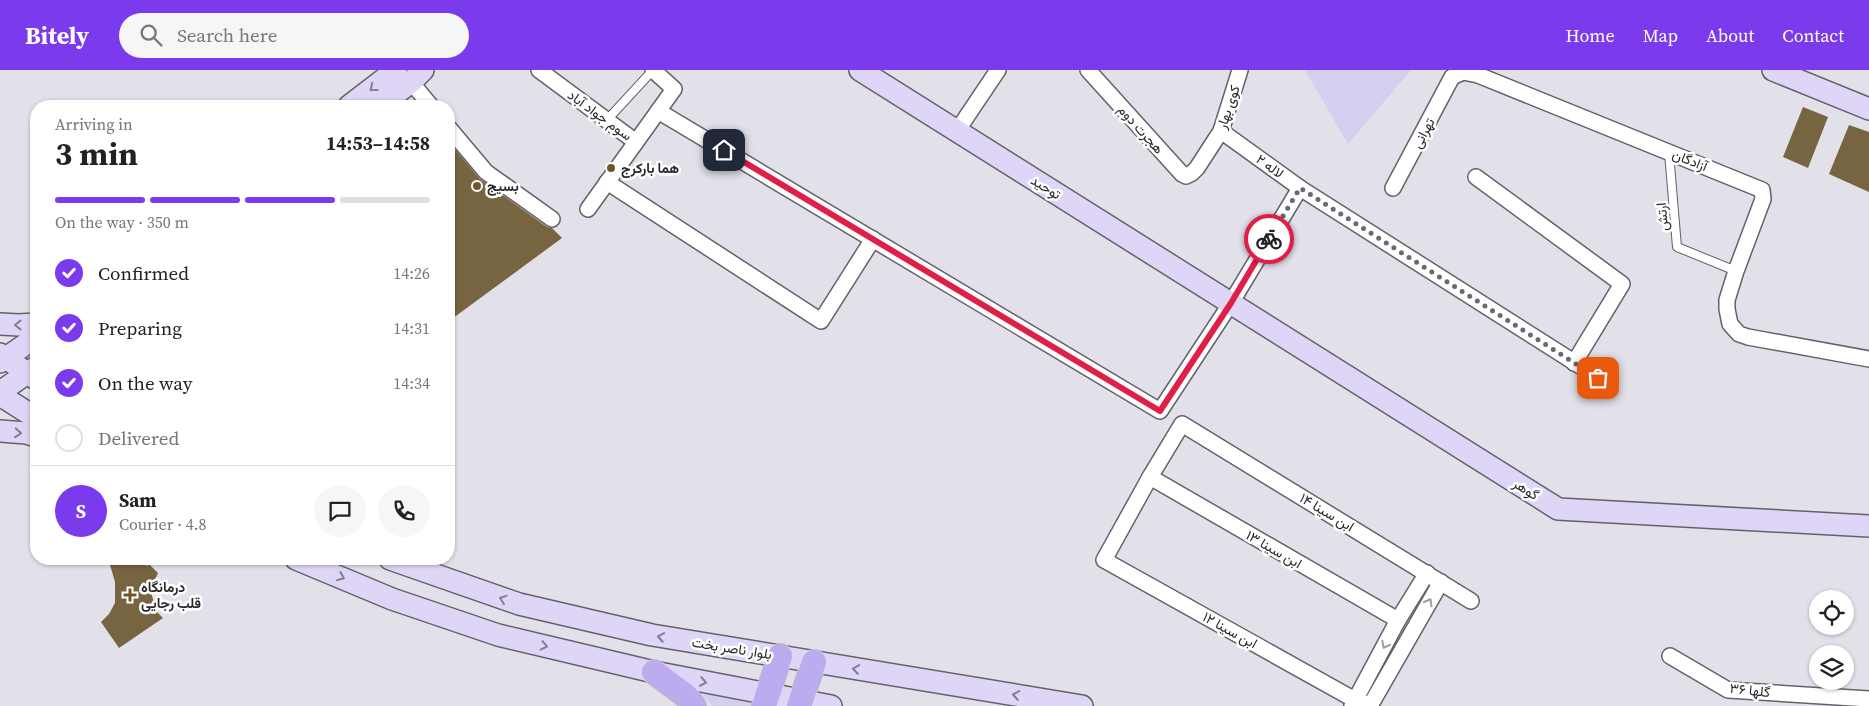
<!DOCTYPE html>
<html lang="en">
<head>
<meta charset="utf-8">
<style>
	:root { --surface:#fff; --page:#f6f6f6; --text:#222; --muted:#767676; --line:#e0e0e0; --accent:#7c3aed }
	body { margin:0; font-family:"Source Serif 4",Vazirmatn,serif; background:var(--page); color:var(--text); height:100vh; display:flex; flex-direction:column; font-size:19px; white-space:nowrap }
	* { box-sizing:border-box; margin:0 }
	p { font-size:16px; color:var(--muted) }
	.icon { flex:none; width:28px; height:28px; fill:none; stroke:currentColor; stroke-width:2; stroke-linecap:round; stroke-linejoin:round }
	.map { position:relative; flex:1; overflow:hidden }
	.sheet { position:absolute; left:30px; top:30px; width:425px; height:465px; display:flex; flex-direction:column; background:var(--surface); border-radius:20px; box-shadow:0 1px 4px #0004 }
	.sheet>* { flex:none }
	.tools { position:absolute; left:1809px; top:520px; display:grid; gap:10px }
	.tools a { display:grid; place-items:center; width:45px; height:45px; border-radius:50%; background:var(--surface); box-shadow:0 1px 4px #0004; font-size:25px }
	.pin { position:absolute; display:grid; place-items:center; width:42px; height:42px; color:#fff; margin:-21px; border-radius:10px; box-shadow:0 2px 8px #0006 }
	.courier { position:absolute; display:grid; place-items:center; width:50px; height:50px; margin:-25px; border:4px solid #e11d48; border-radius:50%; background:#fff; color:#222; box-shadow:0 1px 6px #0007 }
	.overview em { font-style:normal; font-weight:700 }
	.overview div { display:flex; flex-direction:column-reverse }
	.overview { display:flex; align-items:center; justify-content:space-between; height:85px; padding:0 25px }
	h1 { font-size:32px; font-weight:700; line-height:38px }
	.bar { display:grid; grid-template-columns:repeat(4,1fr); gap:8px 5px; align-content:center; height:60px; padding:0 25px }
	.bar i { height:6px; border-radius:4px; background:var(--line) }
	.bar .active { background:var(--accent) }
	.bar p { grid-column:span 4 }
	.line { display:flex; align-items:center; gap:12px; padding:0 25px; border-top:1px solid var(--line) }
	.line div { flex:1 }
	.round { display:grid; place-items:center; flex:none; width:52px; height:52px; border-radius:26px; background:var(--page) }
	ol { padding:0 25px; list-style:none }
	li { display:flex; align-items:center; gap:15px; height:55px }
	li p { margin-inline-start:auto }
	li .icon { padding:5px; border-radius:50%; background:var(--accent); color:#fff; stroke-width:4 }
	li:last-child { color:var(--muted) }
	li i { width:28px; height:28px; border:2px solid var(--line); border-radius:50% }
	header { display:flex; align-items:center; gap:30px; box-sizing:border-box; height:70px; padding:0 25px; background:var(--accent); color:#fff }
	header strong { font-size:24px }
	nav { display:flex; gap:28px; margin-inline-start:auto; font-size:18px }
	.search { width:350px; height:45px; background:var(--page); display:flex; align-items:center; gap:12px; box-sizing:border-box; padding:0 18px; border-radius:28px; color:var(--muted); font-size:19px }
	.map>svg:first-child { display:block }
</style>
</head>
<body>
<header>
<strong>Bitely</strong>
<div class="search"><svg class="icon" aria-label="search" viewBox="0 0 24 24"><circle cx="10" cy="10" r="6"/><path d="M15 15l6 6"/></svg>Search here</div>
<nav><a>Home</a><a>Map</a><a>About</a><a>Contact</a></nav>
</header>
<div class="map">
<svg width="1869" height="636" viewBox="0 0 1869 636">
	<rect width="100%" height="100%" fill="#e2e1ea"/>
	<g fill="#d4cfef">
		<path d="M 1305,0 L 1411,0 L 1348,74 Z"/>
		<path d="M 702,623 L 757,634 L 756,636 L 712,636 Z"/>
	</g>
	<g fill="#776440">
		<path d="M 1803,37 L 1828,47 L 1808,98 L 1783,87 Z"/>
		<path d="M 1849,55 L 1869,62 L 1869,122 L 1829,104 Z"/>
		<path d="M 449,72 L 480,109 L 547,157 L 552,158 L 562,168 L 449,251 Z"/>
		<path d="M 119,489 L 142,489 L 147,496 L 149,494 L 158,503 L 152,516 L 152,526 L 157,542 L 163,548 L 119,578 L 101,552 L 109,544 L 115,533 L 115,512 L 110,495 Z"/>
	</g>
	<g fill="none" stroke-linecap="round" stroke-linejoin="round">
		<g stroke="#63626a" stroke-width="10">
			<g id="lane">
				<path d="M 607,50 L 653,0"/>
				<path d="M 1669,83 L 1677,177 L 1736,201"/>
			</g>
		</g>
		<g stroke="#63626a" stroke-width="18">
			<g id="street">
				<path d="M 539,0 L 636,72"/>
				<path d="M 1088,0 L 1182,104 L 1186,106 L 1192,103 L 1197,98 L 1221,61 L 1240,0"/>
				<path d="M 411,12 L 431,36"/>
				<path d="M 658,41 L 1160,341 L 1231,233 L 1300,118"/>
				<path d="M 449,58 L 486,102 L 552,149"/>
				<path d="M 957,61 L 998,0"/>
				<path d="M 1221,61 L 1300,118 L 1599,308"/>
				<path d="M 1476,107 L 1622,214 L 1574,293"/>
				<path d="M 607,112 L 821,251 L 873,169"/>
				<path d="M 1393,118 L 1452,7 L 1463,2 L 1478,5 L 1762,120 L 1763,129 L 1736,201 L 1727,230 L 1727,239 L 1730,254 L 1739,264 L 1748,267 L 1869,289"/>
				<path d="M 588,139 L 674,19 L 653,0"/>
				<path d="M 1150,407 L 1398,550"/>
				<path d="M 1670,586 L 1728,620 L 1869,629"/>
				<path d="M 1370,635 L 1355,630 L 1104,490 L 1150,407 L 1182,354 L 1471,531"/>
				<path d="M 1352,636 L 1398,550 L 1427,503"/>
				<path d="M 1370,636 L 1441,512"/>
			</g>
		</g>
		<g stroke="#63626a" stroke-width="24">
			<g id="secondary">
				<path d="M 860,0 L 1558,439 L 1869,456"/>
				<path d="M 1773,0 L 1869,39"/>
				<path d="M 349,36 L 396,0"/>
				<path d="M 380,36 L 411,12 L 423,0"/>
				<path d="M 0,254 L 19,255 L 36,254"/>
				<path d="M 0,284 L 36,309"/>
				<path d="M 0,292 L 36,267"/>
				<path d="M 0,322 L 36,297"/>
				<path d="M 0,325 L 36,348"/>
				<path d="M 0,361 L 26,363 L 36,366"/>
				<path d="M 296,489 L 392,529 L 498,565 L 654,602 L 831,636"/>
				<path d="M 390,489 L 519,534 L 652,565 L 1082,636"/>
			</g>
		</g>
		<g stroke="#bebebf" stroke-width="26">
			<g id="primary">
				<path d="M 654,602 L 686,626 L 694,636"/>
				<path d="M 764,636 L 780,586"/>
				<path d="M 799,636 L 814,592"/>
			</g>
		</g>
		<use href="#lane" stroke="#fff" stroke-width="8"/>
		<use href="#street" stroke="#fff" stroke-width="15"/>
		<use href="#secondary" stroke="#ded5f7" stroke-width="21"/>
		<use href="#primary" stroke="#bcabee" stroke-width="24"/>
	</g>
	<defs><path id="oneway-chevron" d="M-2-3.5L2.5 0L-2 3.5" fill="none" stroke-width="1.6" stroke-linecap="round" stroke-linejoin="round" transform="scale(1.25)"/></defs>
	<g stroke="#837e91">
		<use href="#oneway-chevron" transform="translate(373 18) rotate(142)"/>
		<use href="#oneway-chevron" transform="translate(18 255) rotate(180)"/>
		<use href="#oneway-chevron" transform="translate(18 363) rotate(5)"/>
		<use href="#oneway-chevron" transform="translate(341 507) rotate(22)"/>
		<use href="#oneway-chevron" transform="translate(503 529) rotate(-161)"/>
		<use href="#oneway-chevron" transform="translate(661 567) rotate(-170)"/>
		<use href="#oneway-chevron" transform="translate(544 576) rotate(13)"/>
		<use href="#oneway-chevron" transform="translate(856 599) rotate(-171)"/>
		<use href="#oneway-chevron" transform="translate(703 612) rotate(11)"/>
		<use href="#oneway-chevron" transform="translate(1016 625) rotate(-170)"/>
	</g>
	<g stroke="#9e9ea0">
		<use href="#oneway-chevron" transform="translate(1429 532) rotate(-60)"/>
		<use href="#oneway-chevron" transform="translate(1385 575) rotate(118)"/>
	</g>
	<g fill="none" stroke-linecap="round" stroke-linejoin="round">
		<path stroke="#69696e" stroke-width="5" stroke-dasharray="0 9" d="M 1269,169 L 1300,118 L 1598,308"/>
		<path stroke="#e11d48" stroke-width="6" d="M 724,80 L 1160,341 L 1231,233 L 1269,169"/>
	</g>
	<g fill="#6f5828" stroke="#fff" stroke-width="2">
		<circle cx="611" cy="98" r="5"/>
		<circle cx="477" cy="116" r="5"/>
		<path d="M127.5 517.5h5v5h5v5h-5v5h-5v-5h-5v-5h5z"/>
	</g>
	<g text-anchor="middle" stroke-width="5" stroke-linejoin="round" paint-order="stroke">
		<g font-size="14" fill="#28282b" stroke="#fff">
			<text transform="translate(1228 37) rotate(-71)" y="5">کوی بهار</text>
			<text transform="translate(600 45) rotate(36)" y="5">سوم جواد آباد</text>
			<text transform="translate(1141 59) rotate(48)" y="5">هجرت دوم</text>
			<text transform="translate(1423 63) rotate(-62)" y="5">تهرانی</text>
			<text transform="translate(1690 90) rotate(22)" y="5">آزادگان</text>
			<text transform="translate(1270 96) rotate(36)" y="5">لاله ۲</text>
			<text transform="translate(1046 117) rotate(32)" y="5">توحید</text>
			<text transform="translate(1662 147) rotate(-95)" y="5">ارتش</text>
			<text transform="translate(1526 419) rotate(32)" y="5">گوهر</text>
			<text transform="translate(1327 442) rotate(31)" y="5">ابن سینا ۱۴</text>
			<text transform="translate(1274 479) rotate(30)" y="5">ابن سینا ۱۳</text>
			<text transform="translate(1230 560) rotate(29)" y="5">ابن سینا ۱۲</text>
			<text transform="translate(732 578) rotate(9)" y="5">بلوار ناصر بخت</text>
			<text transform="translate(1750 620) rotate(6)" y="5">۳۶ گلها</text>
		</g>
		<g font-size="14" font-weight="bold" fill="#28282b" stroke="#fff" text-anchor="start">
			<text x="621" y="103">هما بارکرج</text>
			<text x="487" y="121">بسیج</text>
			<text x="141" y="522">درمانگاه<tspan x="141" dy="16">قلب رجایی</tspan></text>
		</g>
	</g>
</svg>
<div class="tools">
<a><svg class="icon" aria-label="locate" viewBox="0 0 24 24"><circle cx="12" cy="12" r="6"/><path d="M12 2v4M12 18v4M2 12h4M18 12h4"/></svg></a>
<a><svg class="icon" aria-label="layers" viewBox="0 0 24 24"><path d="M12 4l9 5-9 5-9-5zM3 14l9 5 9-5"/></svg></a>
</div>
<div class="pin" style="left:1598px;top:308px;background:#ea580c"><svg class="icon" aria-label="bag" viewBox="0 0 24 24"><path d="M5 8h14l-1 12H6zM9 8a3 3 0 0 1 6 0"/></svg></div>
<div class="pin" style="left:724px;top:80px;background:#1f2937"><svg class="icon" aria-label="home" viewBox="0 0 24 24"><path d="M3 11l9-7 9 7M6 9v11h12V9"/></svg></div>
<div class="courier" style="left:1269px;top:169px"><svg class="icon" aria-label="bike" viewBox="0 0 24 24"><circle cx="6" cy="16" r="4"/><circle cx="18" cy="16" r="4"/><path d="M6 16l4-8h5l3 8M10 8l3 8H6M13 5h3"/></svg></div>
<section class="sheet">
<div class="overview"><div><h1>3 min</h1><p>Arriving in</p></div><em>14:53–14:58</em></div>
<div class="bar"><i class="active"></i><i class="active"></i><i class="active"></i><i></i><p>On the way · 350 m</p></div>
<ol>
<li><svg class="icon" aria-label="check" viewBox="0 0 24 24"><path d="M5 12l5 5 9-10"/></svg>Confirmed<p>14:26</p></li>
<li><svg class="icon" aria-label="check" viewBox="0 0 24 24"><path d="M5 12l5 5 9-10"/></svg>Preparing<p>14:31</p></li>
<li><svg class="icon" aria-label="check" viewBox="0 0 24 24"><path d="M5 12l5 5 9-10"/></svg>On the way<p>14:34</p></li>
<li><i></i>Delivered</li>
</ol>
<div class="line" style="height:90px"><b class="round" style="background:var(--accent);color:#fff">S</b><div><b>Sam</b><p>Courier · 4.8</p></div><a class="round"><svg class="icon" aria-label="chat" viewBox="0 0 24 24"><path d="M4 5h16v11H9l-5 4z"/></svg></a><a class="round"><svg class="icon" aria-label="phone" viewBox="0 0 24 24"><path d="M5 4h4l2 5-3 2q2 4 5 5l2-3 5 2v4C11 20 4 13 5 4z"/></svg></a></div>
</section>
</div>
</body>
</html>
